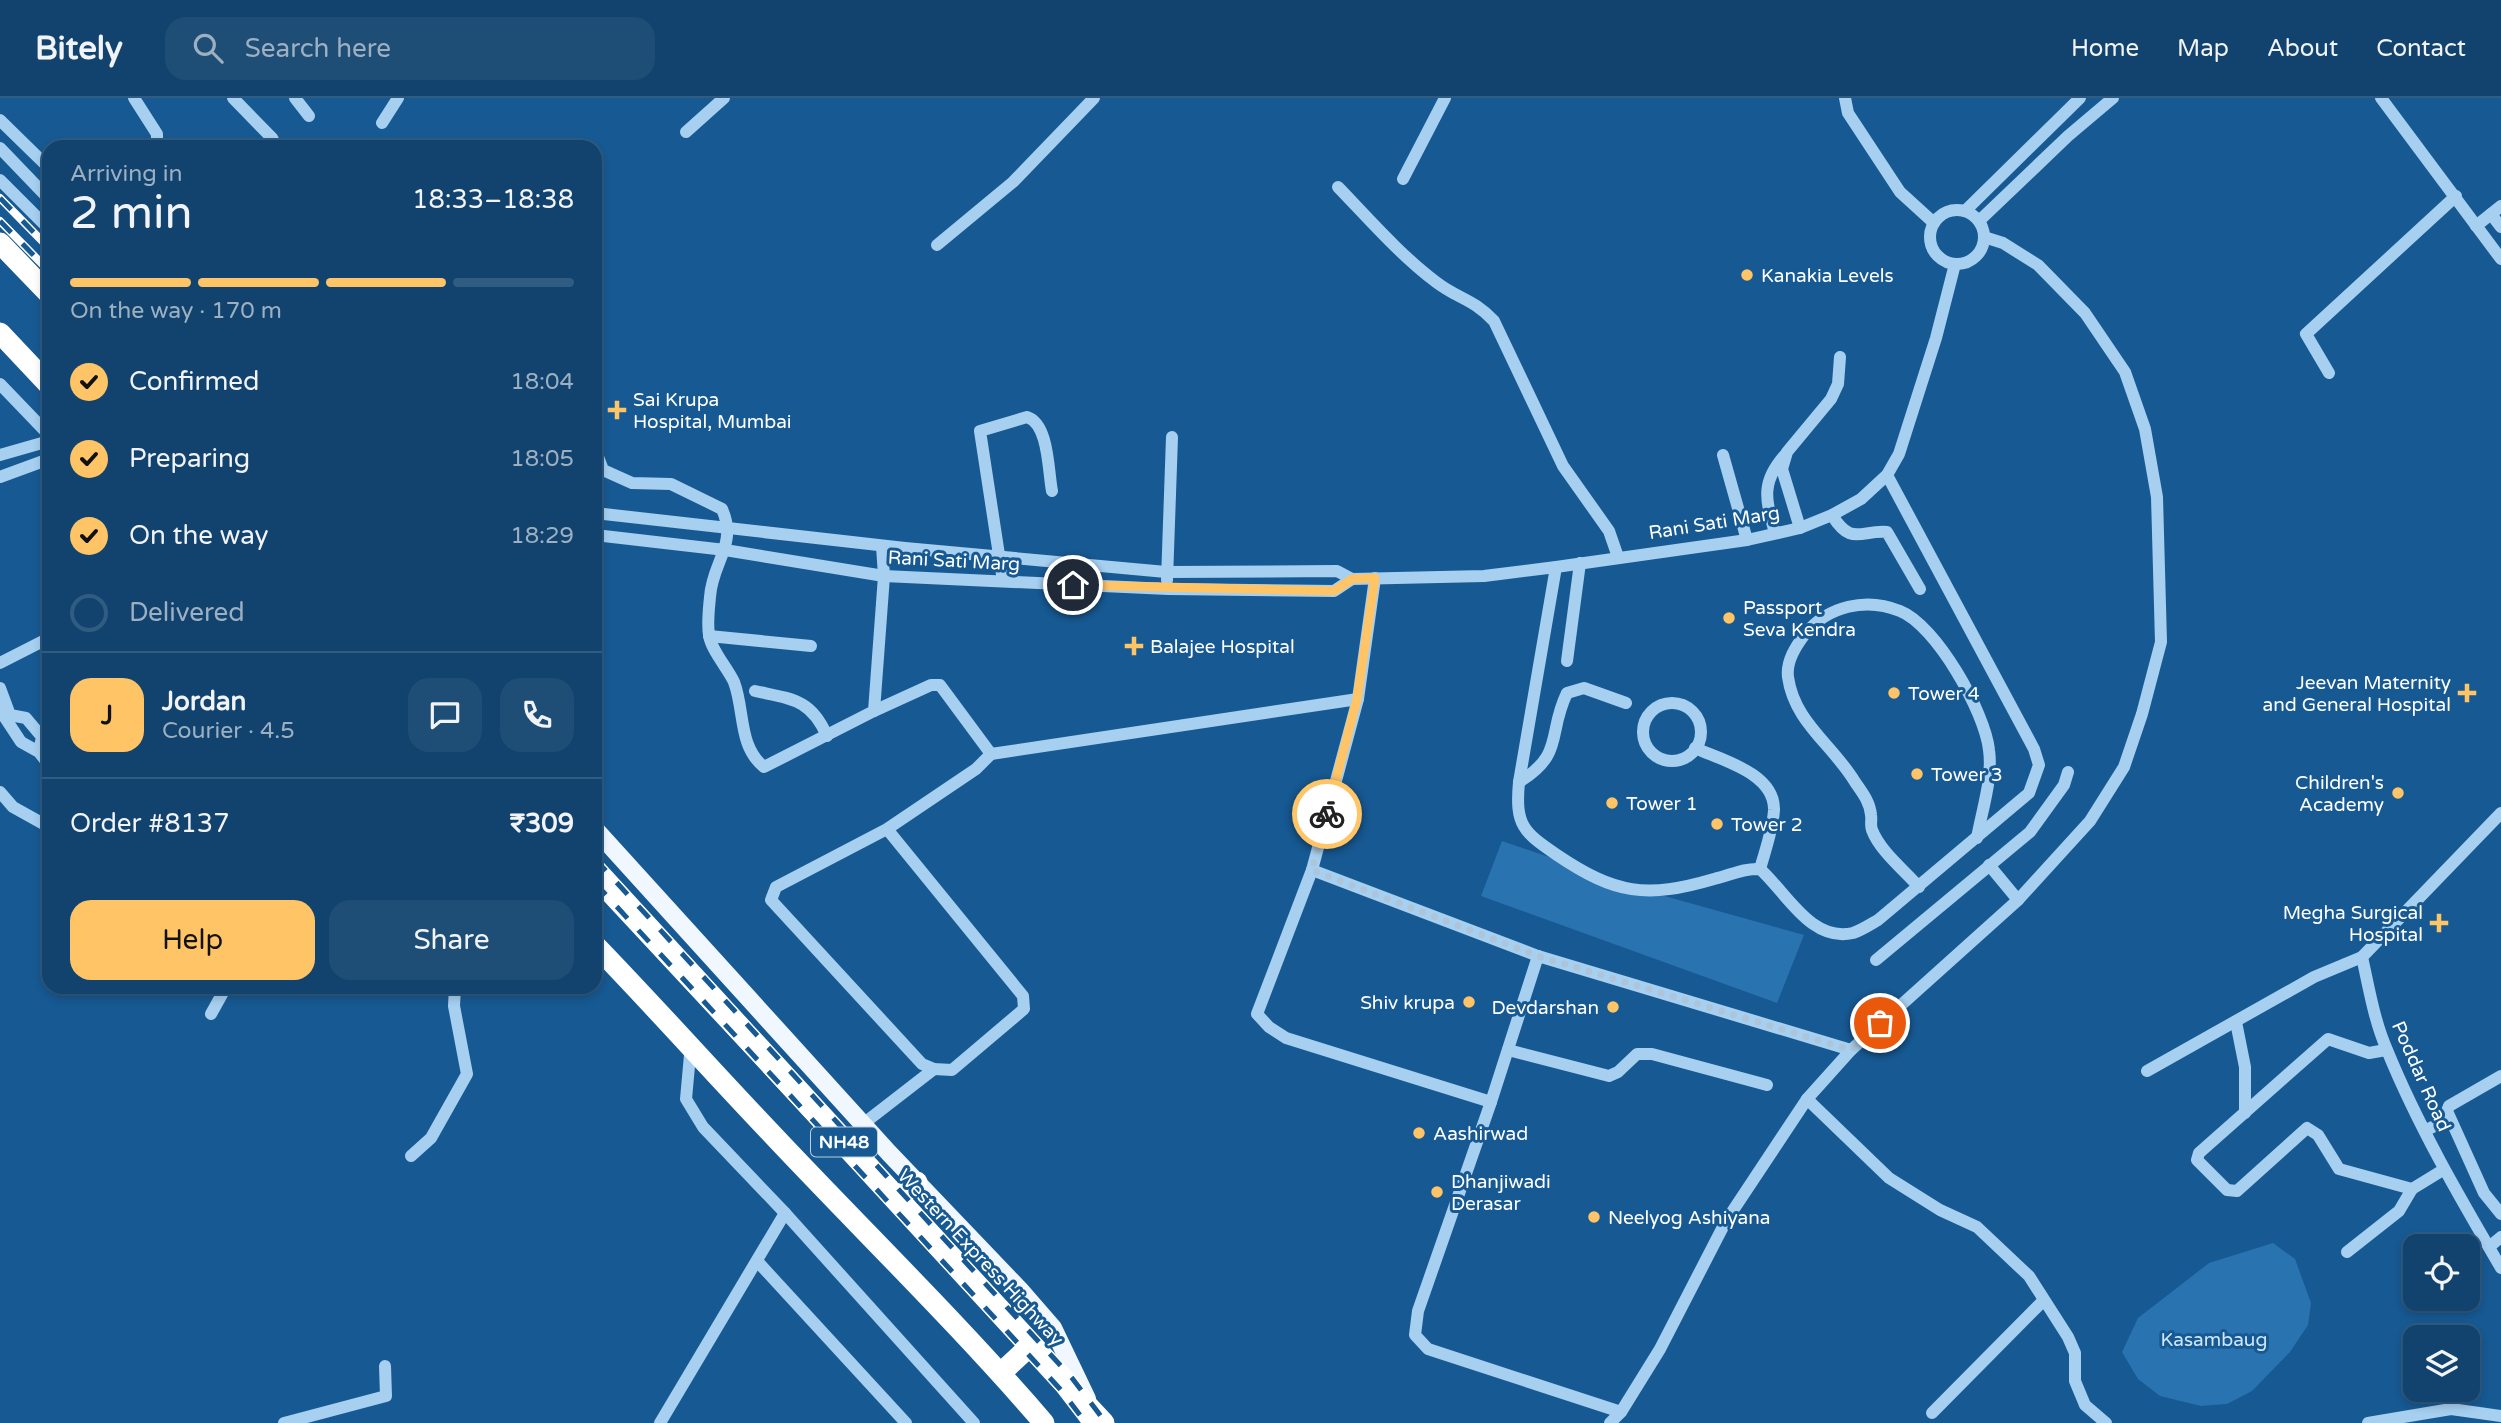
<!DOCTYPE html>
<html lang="en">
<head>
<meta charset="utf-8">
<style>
	:root { --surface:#11436e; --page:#1e4e76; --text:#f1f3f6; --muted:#9cb0c2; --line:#305c81; --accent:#ffc466 }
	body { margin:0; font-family:"Varela Round",sans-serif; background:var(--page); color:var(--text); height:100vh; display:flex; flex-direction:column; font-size:26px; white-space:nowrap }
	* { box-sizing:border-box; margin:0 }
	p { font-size:23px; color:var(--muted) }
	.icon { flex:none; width:38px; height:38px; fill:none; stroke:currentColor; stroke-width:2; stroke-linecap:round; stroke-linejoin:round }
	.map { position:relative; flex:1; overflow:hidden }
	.sheet { position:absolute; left:42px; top:42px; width:560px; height:854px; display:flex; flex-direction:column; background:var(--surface); border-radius:21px; box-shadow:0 4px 10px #0003,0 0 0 2px var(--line) }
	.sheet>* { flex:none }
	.fabs { position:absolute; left:2403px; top:1136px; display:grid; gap:14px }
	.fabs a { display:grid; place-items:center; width:77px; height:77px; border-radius:14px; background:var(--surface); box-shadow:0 4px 10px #0003,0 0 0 2px var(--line); font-size:35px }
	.pin { position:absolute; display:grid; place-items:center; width:60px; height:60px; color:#fff; margin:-30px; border:4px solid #fff; border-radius:50%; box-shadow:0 2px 7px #0007 }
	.courier { position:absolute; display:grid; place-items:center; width:70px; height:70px; margin:-35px; border:5px solid #ffc466; border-radius:50%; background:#fff; color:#222; box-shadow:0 2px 9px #0007 }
	.head em { font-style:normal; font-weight:600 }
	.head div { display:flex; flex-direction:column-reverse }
	.head { display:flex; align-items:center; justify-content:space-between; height:119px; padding:0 28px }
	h1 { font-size:46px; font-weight:600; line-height:52px }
	.bar { display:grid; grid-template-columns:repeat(4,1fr); gap:10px 7px; align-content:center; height:84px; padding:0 28px }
	.bar i { height:9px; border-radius:5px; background:var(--line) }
	.bar .on { background:var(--accent) }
	.bar p { grid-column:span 4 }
	.line { display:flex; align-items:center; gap:18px; padding:0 28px; border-top:2px solid var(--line) }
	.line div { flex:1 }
	.round { display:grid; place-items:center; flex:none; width:74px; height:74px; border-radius:21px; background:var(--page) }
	ol { padding:0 28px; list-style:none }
	li { display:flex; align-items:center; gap:21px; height:77px }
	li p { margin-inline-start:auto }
	li .icon { padding:7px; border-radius:50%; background:var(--accent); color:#111; stroke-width:4 }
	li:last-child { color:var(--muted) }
	li i { width:38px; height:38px; border:4px solid var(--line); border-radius:50% }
	.action { display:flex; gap:14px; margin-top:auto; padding:14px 28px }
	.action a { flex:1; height:80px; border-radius:21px; background:var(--accent); color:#111; font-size:28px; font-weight:600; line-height:80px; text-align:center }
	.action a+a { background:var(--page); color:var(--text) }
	header { display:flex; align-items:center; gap:42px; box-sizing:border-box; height:98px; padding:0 35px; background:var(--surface); border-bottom:2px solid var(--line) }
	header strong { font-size:33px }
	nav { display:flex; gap:38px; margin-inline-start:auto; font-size:24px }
	.search { width:490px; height:63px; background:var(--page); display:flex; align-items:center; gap:18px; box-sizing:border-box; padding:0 24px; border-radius:21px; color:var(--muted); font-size:26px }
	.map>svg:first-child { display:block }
</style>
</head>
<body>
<header>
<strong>Bitely</strong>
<div class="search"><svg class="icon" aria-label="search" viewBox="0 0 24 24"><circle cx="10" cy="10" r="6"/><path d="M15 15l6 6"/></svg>Search here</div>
<nav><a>Home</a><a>Map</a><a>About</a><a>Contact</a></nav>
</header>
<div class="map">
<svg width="2501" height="1325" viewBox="0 0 2501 1325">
	<rect width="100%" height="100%" fill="#175992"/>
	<g fill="#2a73b1">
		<path d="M 1502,743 L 1661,797 L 1804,837 L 1777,905 L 1481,798 Z"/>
		<path d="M 2273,1145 L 2295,1161 L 2311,1205 L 2308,1227 L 2290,1254 L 2252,1293 L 2227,1306 L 2201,1308 L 2160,1298 L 2138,1281 L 2122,1254 L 2138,1220 L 2209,1165 Z"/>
	</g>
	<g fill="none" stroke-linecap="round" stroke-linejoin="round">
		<g stroke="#a6cff0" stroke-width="12">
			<path d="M 134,0 L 157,36 L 157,49"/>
			<path d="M 233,0 L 272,40 L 277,49"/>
			<path d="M 295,0 L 309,18"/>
			<path d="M 1845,0 L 1848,15 L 1900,94 L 1934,125"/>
			<path d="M 2381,0 L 2501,161"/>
			<path d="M 0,22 L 49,70"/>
			<path d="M 382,25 L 398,0"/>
			<path d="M 686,34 L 724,0"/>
			<path d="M 0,50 L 49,101"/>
			<path d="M 1403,81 L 1445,0"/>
			<path d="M 0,82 L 49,131"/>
			<path d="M 1338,89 C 1369,121 1400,157 1436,184 C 1458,201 1472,200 1494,223 L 1563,368 L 1609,433 L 1618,459"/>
			<circle cx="1957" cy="139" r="27"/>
			<path d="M 1965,113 L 2080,0"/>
			<path d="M 2491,116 L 2501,129"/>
			<path d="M 1979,123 L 2068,38 L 2113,0"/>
			<path d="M 2476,128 L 2501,108"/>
			<path d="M 937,147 L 1013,84 L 1094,0"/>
			<path d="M 2329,275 L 2306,236 L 2456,98"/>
			<path d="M 0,286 L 49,337"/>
			<path d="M 595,351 L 603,372 L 632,385 L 671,386 L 722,411 C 738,447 712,464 710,499 C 709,510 707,525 709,537 C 711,552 727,569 734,584 C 745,613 738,648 764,669 L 874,613 L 884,478 L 882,448"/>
			<path d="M 0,357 L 49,343"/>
			<path d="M 1723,357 L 1747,442"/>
			<path d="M 0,379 L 49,361"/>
			<path d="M 595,415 L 905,450 L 1166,474 L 1337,473 L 1352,481 L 1484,478 L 1556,469 L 1747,442 L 1800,430 L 1832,417 L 1861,401 L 1887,377 L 1899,356 L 1936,240 L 1955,166"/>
			<path d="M 1832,417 C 1851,448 1860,432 1887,434 L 1920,491"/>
			<path d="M 1800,430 L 1782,371 L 1787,354 L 1831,301 L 1838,286 L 1840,259"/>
			<path d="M 1775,435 C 1766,402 1760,385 1785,357"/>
			<path d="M 595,437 L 725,452 L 884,478 L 1168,491 L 1334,493 L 1352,481"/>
			<path d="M 1556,469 L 1519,684 C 1515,727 1523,734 1557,757 C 1615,796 1646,801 1714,781 C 1731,777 1743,770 1760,771 C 1786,794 1811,845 1853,835 C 1862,832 1871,826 1878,822 L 2029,695 L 2039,667 L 2034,651 L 1887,377"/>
			<path d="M 1375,480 L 1358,601 L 1312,772 L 1257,916 L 1269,929 L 1286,940 L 1491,1004"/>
			<path d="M 1167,482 L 1172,339"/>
			<path d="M 1003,483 L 980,333 L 1027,319 C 1049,326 1048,373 1052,393"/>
			<path d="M 709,538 L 811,548"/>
			<path d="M 1567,563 L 1580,465"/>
			<path d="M 0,565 L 49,540"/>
			<path d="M 0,590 L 10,617 L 26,620 L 42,639 L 39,654"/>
			<path d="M 755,593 C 792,601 811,601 827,638"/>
			<circle cx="1672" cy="634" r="29"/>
			<path d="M 0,612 L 21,644 L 39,654 L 49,667"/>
			<path d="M 874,613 L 931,587 L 940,587 L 991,656 L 976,671 L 887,731 L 1023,898 L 1024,911 L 952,972 L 934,971 L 922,966 L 771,802 L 776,789 L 887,731"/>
			<path d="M 1695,650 C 1721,662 1775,675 1774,712 C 1773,731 1765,753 1760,771"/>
			<path d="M 991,656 L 1358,601"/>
			<path d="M 1519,684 C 1565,656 1547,636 1567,595 L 1584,590 L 1626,605"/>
			<path d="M 0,694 L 13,709 L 49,729"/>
			<path d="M 2501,715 L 2362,859 C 2369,890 2374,922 2387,952 C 2418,1028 2460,1100 2501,1170"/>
			<path d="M 1989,767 L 2018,802"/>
			<path d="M 1312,772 L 1538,858 L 1851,952"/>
			<path d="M 1919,789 C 1904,772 1880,753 1872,732 C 1870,727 1872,722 1871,717 C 1870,704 1862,694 1855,684 C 1833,647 1794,624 1788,579 C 1786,563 1796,548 1805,536 C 1828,508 1866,499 1900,513 C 1936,527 1985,614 1989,652 C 1993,680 1982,712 1977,740"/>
			<path d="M 1538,858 L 1491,1004 L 1418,1213 L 1415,1237 L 1428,1251 L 1621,1314"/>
			<path d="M 1876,862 L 2030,734 L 2064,687 L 2068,674"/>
			<path d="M 211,916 L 226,889"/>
			<path d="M 2236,924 L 2245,969 L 2245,1015"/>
			<path d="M 691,946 L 686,1001 L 703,1029 L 785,1115 L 974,1325"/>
			<path d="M 1508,952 L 1609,978 L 1618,974 L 1637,956 L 1652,956 L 1767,987"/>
			<path d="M 2386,952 L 2369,955 L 2328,941 L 2199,1055 L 2197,1062 L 2227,1092 L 2237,1093 L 2307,1030 L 2318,1037 L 2339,1071 L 2412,1091 L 2443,1072"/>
			<path d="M 2147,973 L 2314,879 L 2362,859"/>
			<path d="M 2501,978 L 2449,1008 L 2447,1013 L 2484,1095 L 2501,1116"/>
			<path d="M 1807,1001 L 1889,1080 L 1940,1112 L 1977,1129 L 2029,1178 L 2068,1239 L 2075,1255 L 2075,1283 L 2085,1307 L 2106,1325"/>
			<path d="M 863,1026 L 934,971"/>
			<path d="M 2426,1032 L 2450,1021"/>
			<path d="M 411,1058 L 431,1040 L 467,976 L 454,908 L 455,889"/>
			<path d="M 2489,1149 L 2501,1139"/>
			<path d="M 2347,1154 L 2399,1113 L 2412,1091"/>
			<path d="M 757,1163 L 906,1325"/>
			<path d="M 1932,1315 L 2043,1203"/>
			<path d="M 284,1325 L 386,1298 L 385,1268"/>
			<path d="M 660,1325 L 785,1115"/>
			<path d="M 1610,1325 L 1621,1314 L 1660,1251 L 1726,1123 L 1807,1001 L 1851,952 L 2018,802 L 2090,723 L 2124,669 L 2142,616 L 2161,544 L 2157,399 L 2145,331 L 2125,274 L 2085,215 L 2038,167 L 2003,145 L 1984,139"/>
			<path d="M 2368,1325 L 2451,1311 L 2501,1318"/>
		</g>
		<path stroke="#f0f7ff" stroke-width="18" d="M 595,731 L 889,1055 L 1020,1192 L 1053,1230 L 1087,1301"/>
		<g stroke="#fff" stroke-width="21">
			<path d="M 0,145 L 49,196"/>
			<path d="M 0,235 L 49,287"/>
			<path d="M 595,778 L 1104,1325"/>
			<path d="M 595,847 C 655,909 711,972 770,1034 C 861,1131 957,1224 1044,1325"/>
			<path d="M 896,1101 L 917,1084"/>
			<path d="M 1001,1275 L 1031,1247"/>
		</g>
		<g stroke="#fff" stroke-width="8">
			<g id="rail">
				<path d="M 0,100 L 49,150"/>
				<path d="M 0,123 L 49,173"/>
				<path d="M 595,761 L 1072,1280 L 1106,1325"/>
				<path d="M 595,785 L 1060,1291 L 1086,1325"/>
			</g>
		</g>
		<use href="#rail" stroke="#175992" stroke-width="5" stroke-dasharray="16" stroke-linecap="butt"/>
	</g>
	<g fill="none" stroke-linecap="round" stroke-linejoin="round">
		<path stroke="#aec5d9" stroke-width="7" stroke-dasharray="0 12.6" d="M 1327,716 L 1312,772 L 1538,858 L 1851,952 L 1880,925"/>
		<path stroke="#ffc466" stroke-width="9" d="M 1073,487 L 1334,493 L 1352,481 L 1375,480 L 1357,601 L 1327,716"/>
	</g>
	<g fill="#ffc466" stroke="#175992" stroke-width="2.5">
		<circle cx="1747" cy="177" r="7"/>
		<path d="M613.5 301.5h7v7h7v7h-7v7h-7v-7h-7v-7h7z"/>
		<circle cx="1729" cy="520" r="7"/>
		<path d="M1130.5 537.5h7v7h7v7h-7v7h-7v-7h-7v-7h7z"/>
		<circle cx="1894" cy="595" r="7"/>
		<path d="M2463.5 584.5h7v7h7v7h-7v7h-7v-7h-7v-7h7z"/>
		<circle cx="1917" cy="676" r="7"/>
		<circle cx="2398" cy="695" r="7"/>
		<circle cx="1612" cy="705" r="7"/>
		<circle cx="1717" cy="726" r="7"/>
		<path d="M2435.5 814.5h7v7h7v7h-7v7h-7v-7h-7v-7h7z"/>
		<circle cx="1469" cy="904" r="7"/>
		<circle cx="1613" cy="909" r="7"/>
		<circle cx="1419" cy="1035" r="7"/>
		<circle cx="1437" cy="1094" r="7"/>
		<circle cx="1594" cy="1119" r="7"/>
	</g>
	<g text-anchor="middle" stroke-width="6" stroke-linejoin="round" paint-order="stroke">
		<rect fill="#175992" stroke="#b9cdde" stroke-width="2" x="811" y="1029.5" width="66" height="29" rx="5"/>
		<g font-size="18" font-weight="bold" fill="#fff">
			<text x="844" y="1050">NH48</text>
		</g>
		<g font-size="19" fill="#fff" stroke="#175992" text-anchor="start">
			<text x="1761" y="184">Kanakia Levels</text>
			<text x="633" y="308">Sai Krupa<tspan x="633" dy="22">Hospital, Mumbai</tspan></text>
			<text x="1743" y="516">Passport<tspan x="1743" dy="22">Seva Kendra</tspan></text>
			<text x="1150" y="555">Balajee Hospital</text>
			<text x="2451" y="591" text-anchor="end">Jeevan Maternity<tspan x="2451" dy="22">and General Hospital</tspan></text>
			<text x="1908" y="602">Tower 4</text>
			<text x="1931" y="683">Tower 3</text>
			<text x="2384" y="691" text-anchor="end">Children's<tspan x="2384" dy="22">Academy</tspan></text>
			<text x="1626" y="712">Tower 1</text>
			<text x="1731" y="733">Tower 2</text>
			<text x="2423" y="821" text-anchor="end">Megha Surgical<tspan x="2423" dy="22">Hospital</tspan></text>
			<text x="1455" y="911" text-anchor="end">Shiv krupa</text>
			<text x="1599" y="916" text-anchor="end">Devdarshan</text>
			<text x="1433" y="1042">Aashirwad</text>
			<text x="1451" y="1090">Dhanjiwadi<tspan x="1451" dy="22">Derasar</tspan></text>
			<text x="1608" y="1126">Neelyog Ashiyana</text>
		</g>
		<g font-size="19" fill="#fff" stroke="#175992">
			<text transform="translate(1714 424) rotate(-9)" y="7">Rani Sati Marg</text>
			<text transform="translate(954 462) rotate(3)" y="7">Rani Sati Marg</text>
			<text transform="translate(2422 978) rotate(66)" y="7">Poddar Road</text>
			<text transform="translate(981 1159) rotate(47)" y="7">Western Express Highway</text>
		</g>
		<g font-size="19" fill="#cde7fb" stroke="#175992">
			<text x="2214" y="1248">Kasambaug</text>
		</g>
	</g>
</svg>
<div class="fabs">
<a><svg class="icon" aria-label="locate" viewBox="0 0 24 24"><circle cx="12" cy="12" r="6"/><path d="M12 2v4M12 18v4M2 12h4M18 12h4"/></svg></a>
<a><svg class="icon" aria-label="layers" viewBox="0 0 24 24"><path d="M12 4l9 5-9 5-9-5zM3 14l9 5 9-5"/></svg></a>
</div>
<div class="pin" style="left:1880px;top:925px;background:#ea580c"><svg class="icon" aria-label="bag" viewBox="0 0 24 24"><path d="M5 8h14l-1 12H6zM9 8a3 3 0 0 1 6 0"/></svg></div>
<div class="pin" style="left:1073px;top:487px;background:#1f2937"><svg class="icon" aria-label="home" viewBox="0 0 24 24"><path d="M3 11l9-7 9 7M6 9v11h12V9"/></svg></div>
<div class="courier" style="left:1327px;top:716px"><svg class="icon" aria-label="bike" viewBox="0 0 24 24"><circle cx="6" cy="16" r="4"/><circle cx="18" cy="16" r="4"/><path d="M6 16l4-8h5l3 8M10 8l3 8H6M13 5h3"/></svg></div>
<section class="sheet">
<div class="head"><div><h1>2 min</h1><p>Arriving in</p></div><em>18:33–18:38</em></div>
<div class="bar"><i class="on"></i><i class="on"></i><i class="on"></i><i></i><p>On the way · 170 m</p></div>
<ol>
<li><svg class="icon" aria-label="check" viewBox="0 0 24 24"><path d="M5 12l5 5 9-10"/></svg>Confirmed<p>18:04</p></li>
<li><svg class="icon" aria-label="check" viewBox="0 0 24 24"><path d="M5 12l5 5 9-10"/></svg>Preparing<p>18:05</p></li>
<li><svg class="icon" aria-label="check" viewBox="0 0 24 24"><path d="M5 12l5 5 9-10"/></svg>On the way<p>18:29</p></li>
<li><i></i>Delivered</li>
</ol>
<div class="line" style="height:126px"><b class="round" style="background:var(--accent);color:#111">J</b><div><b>Jordan</b><p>Courier · 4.5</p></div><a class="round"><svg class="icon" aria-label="chat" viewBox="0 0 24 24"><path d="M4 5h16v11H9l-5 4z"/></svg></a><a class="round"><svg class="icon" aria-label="phone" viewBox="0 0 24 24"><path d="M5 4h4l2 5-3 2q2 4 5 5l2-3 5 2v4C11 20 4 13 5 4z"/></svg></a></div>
<div class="line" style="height:91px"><div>Order #8137</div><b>₹309</b></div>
<div class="action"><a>Help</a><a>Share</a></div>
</section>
</div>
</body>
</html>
